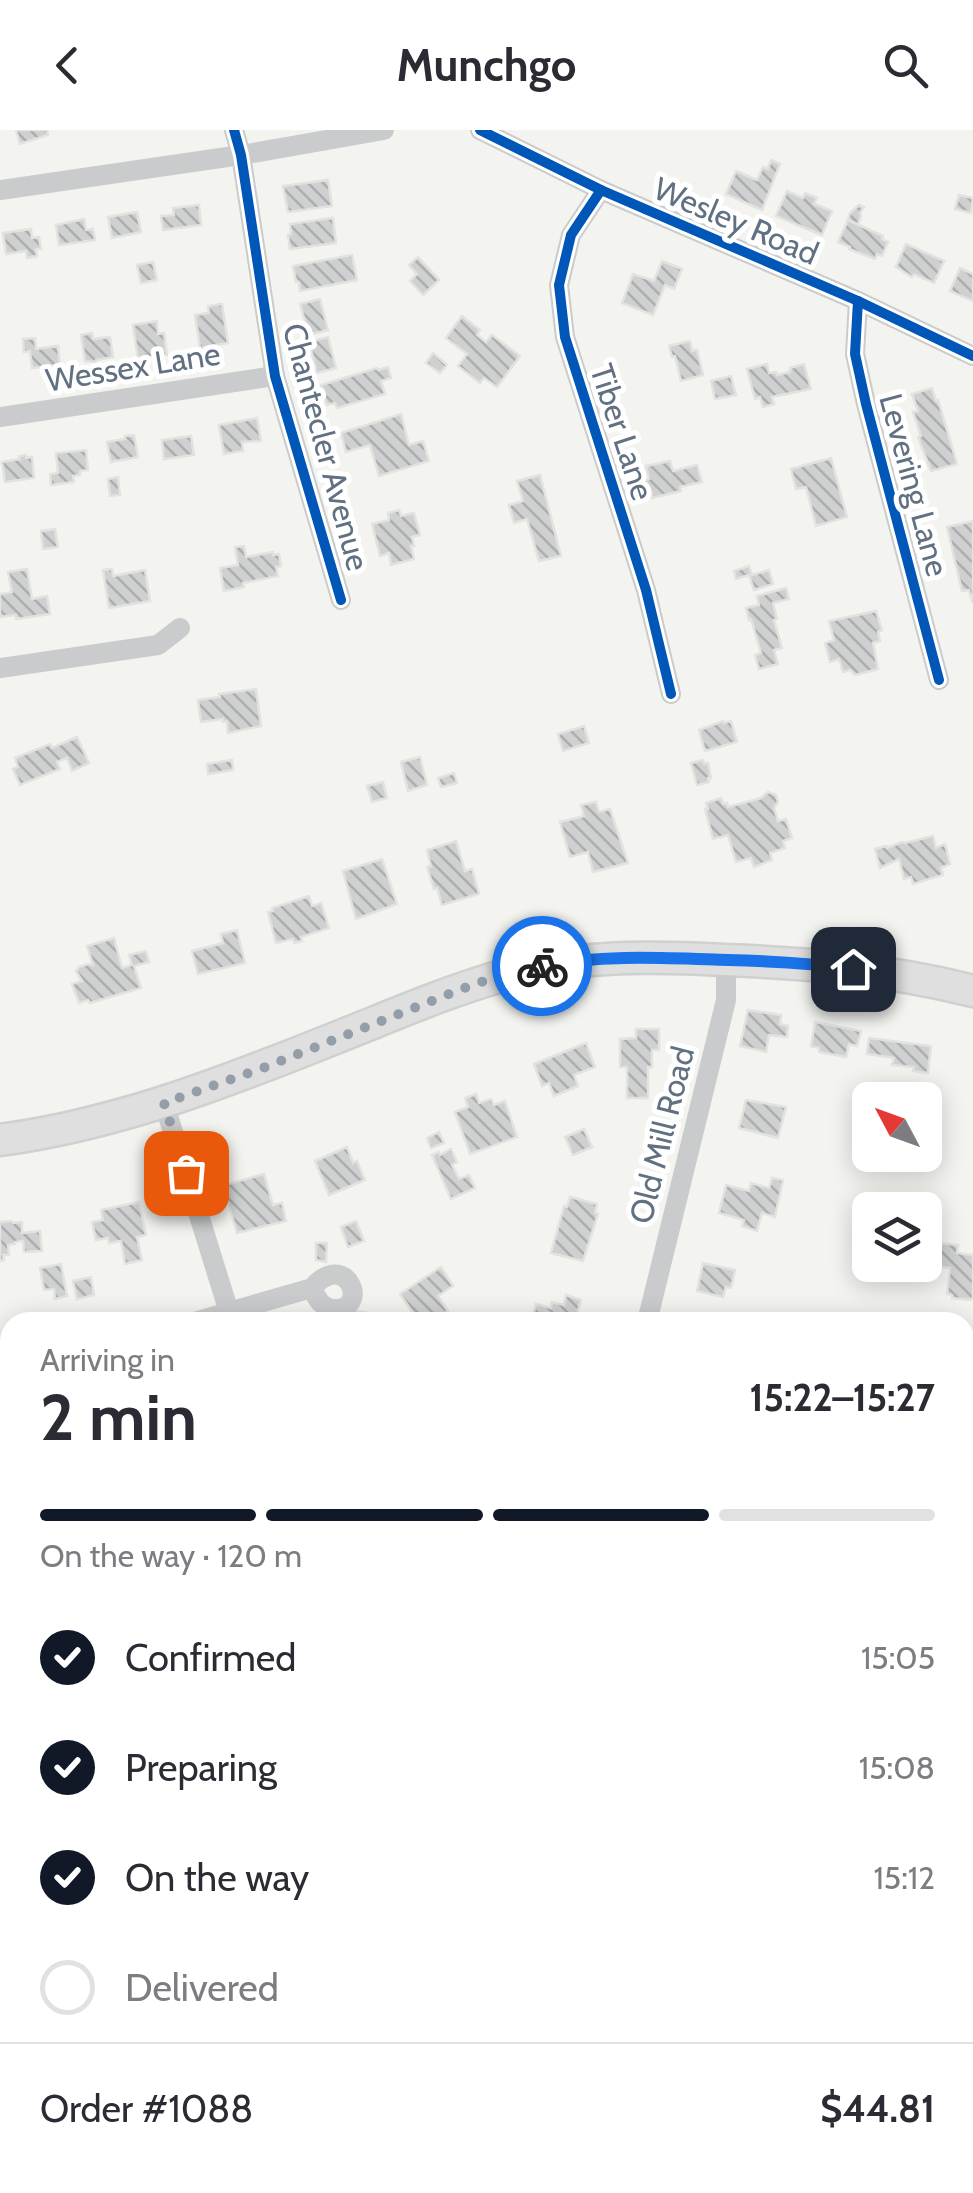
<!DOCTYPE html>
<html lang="en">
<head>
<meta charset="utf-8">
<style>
	:root { --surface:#fff; --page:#f2f2f3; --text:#2b2b33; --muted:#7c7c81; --line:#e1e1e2; --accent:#111827 }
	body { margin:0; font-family:Cabin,sans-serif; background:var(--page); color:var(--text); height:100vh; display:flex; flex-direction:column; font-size:38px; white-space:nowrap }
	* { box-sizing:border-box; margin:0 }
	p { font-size:32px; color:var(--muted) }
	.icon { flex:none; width:55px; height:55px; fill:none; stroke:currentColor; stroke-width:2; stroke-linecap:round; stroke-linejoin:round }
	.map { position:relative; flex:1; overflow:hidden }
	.sheet { position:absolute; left:0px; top:1182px; width:975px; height:882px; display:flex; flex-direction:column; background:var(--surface); border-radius:30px 30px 0 0; box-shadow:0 5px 25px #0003 }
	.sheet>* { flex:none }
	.needle { width:65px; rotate:311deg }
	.buttons { position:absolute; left:852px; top:952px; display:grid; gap:20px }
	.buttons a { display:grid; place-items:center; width:90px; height:90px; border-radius:15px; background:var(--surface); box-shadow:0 5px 25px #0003; font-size:50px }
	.pin { position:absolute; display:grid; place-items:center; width:85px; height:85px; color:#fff; margin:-42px; border-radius:20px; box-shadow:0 5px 15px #0006 }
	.courier { position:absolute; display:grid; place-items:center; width:100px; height:100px; margin:-50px; border:8px solid #1a73e8; border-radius:50%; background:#fff; color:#222; box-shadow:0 2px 12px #0007 }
	.summary em { font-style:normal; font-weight:700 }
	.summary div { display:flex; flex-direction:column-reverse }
	.summary { display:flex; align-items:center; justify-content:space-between; height:170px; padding:0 40px }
	h1 { font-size:65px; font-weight:700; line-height:75px }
	.bar { display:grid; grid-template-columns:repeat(4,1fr); gap:15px 10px; align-content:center; height:120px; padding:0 40px }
	.bar i { height:12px; border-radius:8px; background:var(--line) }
	.bar .active { background:var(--accent) }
	.bar p { grid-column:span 4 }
	.line { display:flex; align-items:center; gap:25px; padding:0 40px; border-top:2px solid var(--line) }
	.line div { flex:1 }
	ol { padding:0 40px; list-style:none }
	li { display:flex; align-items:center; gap:30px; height:110px }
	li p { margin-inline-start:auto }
	li .icon { padding:10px; border-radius:50%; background:var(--accent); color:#fff; stroke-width:4 }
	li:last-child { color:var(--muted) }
	li i { width:55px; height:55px; border:5px solid var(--line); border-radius:50% }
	header { display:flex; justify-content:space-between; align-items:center; height:130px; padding:0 40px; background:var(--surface); font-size:45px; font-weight:700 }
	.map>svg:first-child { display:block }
</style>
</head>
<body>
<header><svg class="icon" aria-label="back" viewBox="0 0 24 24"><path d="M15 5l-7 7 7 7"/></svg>Munchgo<svg class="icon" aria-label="search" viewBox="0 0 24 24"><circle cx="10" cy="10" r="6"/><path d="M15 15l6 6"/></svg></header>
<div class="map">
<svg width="973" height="2063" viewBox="0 0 973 2063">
	<defs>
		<pattern id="cemetery-stones" width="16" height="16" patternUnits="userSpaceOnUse" patternTransform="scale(2.5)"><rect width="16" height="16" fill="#e2e6de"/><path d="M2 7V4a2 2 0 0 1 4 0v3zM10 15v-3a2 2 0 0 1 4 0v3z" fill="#bbbfb9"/></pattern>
		<pattern id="building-back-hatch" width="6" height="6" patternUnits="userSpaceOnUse" patternTransform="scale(2.5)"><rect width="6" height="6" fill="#cfd0d0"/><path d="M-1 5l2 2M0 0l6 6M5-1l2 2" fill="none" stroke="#abadae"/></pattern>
	</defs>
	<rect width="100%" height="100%" fill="#f3f3f0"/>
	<path fill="url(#cemetery-stones)" d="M 111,2055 L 270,2055 L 267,2063 L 104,2063 Z"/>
	<g fill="url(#building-back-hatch)" stroke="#e2e2e0" stroke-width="2.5">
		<path d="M 16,0 L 47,0 L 48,5 L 20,14 Z"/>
		<path d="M 771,30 L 780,34 L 762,80 L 726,64 L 736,41 L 757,50 L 763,37 L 768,39 Z"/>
		<path d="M 328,50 L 332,76 L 288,82 L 283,56 Z"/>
		<path d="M 787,61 L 803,68 L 805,63 L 817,68 L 814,74 L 832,81 L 822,105 L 776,86 Z"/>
		<path d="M 959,65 L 973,68 L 971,83 L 955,79 Z"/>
		<path d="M 199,75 L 201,95 L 163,100 L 161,86 L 174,85 L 173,78 Z"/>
		<path d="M 859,75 L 864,77 L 860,83 L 861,86 L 858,95 L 848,90 L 850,83 Z"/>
		<path d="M 137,82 L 141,102 L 112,108 L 108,87 Z"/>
		<path d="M 333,88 L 336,113 L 290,119 L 288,105 L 291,104 L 290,94 Z"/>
		<path d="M 84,89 L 86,100 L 93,99 L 95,110 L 59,115 L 56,95 Z"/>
		<path d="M 848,90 L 883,106 L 882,109 L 888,112 L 882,126 L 877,124 L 875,129 L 849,119 L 850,117 L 838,112 Z"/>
		<path d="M 31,99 L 32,108 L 39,107 L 41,119 L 36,119 L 37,126 L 27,128 L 26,121 L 6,124 L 3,103 Z"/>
		<path d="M 906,114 L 944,131 L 934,153 L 914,144 L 912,147 L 896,137 Z"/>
		<path d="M 352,125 L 357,150 L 300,161 L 299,152 L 296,152 L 293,136 Z"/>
		<path d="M 418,127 L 439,150 L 423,165 L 410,151 L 417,144 L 409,135 Z"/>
		<path d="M 662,131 L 682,139 L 674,159 L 665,155 L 653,185 L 622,173 L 633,144 L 654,151 Z"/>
		<path d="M 153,132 L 157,150 L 141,153 L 137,135 Z"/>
		<path d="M 960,138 L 973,144 L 973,171 L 950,161 Z"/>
		<path d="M 320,169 L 328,200 L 309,205 L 300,174 Z"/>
		<path d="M 222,174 L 228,213 L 200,218 L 195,185 L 209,183 L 208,176 Z"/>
		<path d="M 462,186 L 480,200 L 477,205 L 486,212 L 492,205 L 520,226 L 497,257 L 484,248 L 480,253 L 458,236 L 467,224 L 446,208 Z"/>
		<path d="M 157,191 L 158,204 L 164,203 L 167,225 L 138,229 L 133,195 Z"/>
		<path d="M 92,203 L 93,209 L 110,207 L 113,227 L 96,230 L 96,232 L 85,231 L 81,205 Z"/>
		<path d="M 328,207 L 336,238 L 317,243 L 309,212 Z"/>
		<path d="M 35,208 L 36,219 L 58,216 L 60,235 L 32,238 L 30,221 L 24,222 L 23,209 Z"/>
		<path d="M 690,211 L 692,221 L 697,220 L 703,245 L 681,251 L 675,226 L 672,227 L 669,216 Z"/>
		<path d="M 433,223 L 447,235 L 440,243 L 426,233 Z"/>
		<path d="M 767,234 L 769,243 L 776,242 L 777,245 L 790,242 L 790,238 L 804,234 L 811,259 L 772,267 L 774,274 L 763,277 L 760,267 L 755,269 L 747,239 Z"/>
		<path d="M 388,237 L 391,248 L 381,251 L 385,264 L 337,278 L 335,273 L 327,275 L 321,255 L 377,238 L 378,240 Z"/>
		<path d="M 731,246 L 736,265 L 715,269 L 711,251 Z"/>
		<path d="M 932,258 L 936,271 L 938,270 L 957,334 L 931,341 L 918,307 L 921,306 L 913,282 L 918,281 L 912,264 Z"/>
		<path d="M 401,284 L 409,315 L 423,311 L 429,331 L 379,346 L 370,315 L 346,322 L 341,303 Z"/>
		<path d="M 257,288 L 261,311 L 242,312 L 243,321 L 224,324 L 219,295 Z"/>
		<path d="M 134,305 L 138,327 L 111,332 L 107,312 L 125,309 L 125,306 Z"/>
		<path d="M 191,306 L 194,325 L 164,329 L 162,310 Z"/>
		<path d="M 86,320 L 88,340 L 80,341 L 80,345 L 73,346 L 74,352 L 51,355 L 50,344 L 58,343 L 56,323 Z"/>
		<path d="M 26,325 L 26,328 L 32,327 L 34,348 L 5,352 L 2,332 L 20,329 L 19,326 Z"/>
		<path d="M 831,328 L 847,387 L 816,396 L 806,357 L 796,359 L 791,339 Z"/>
		<path d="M 670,331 L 673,341 L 697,335 L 702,352 L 680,357 L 681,361 L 652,368 L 651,363 L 639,367 L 637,352 L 649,349 L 646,336 Z"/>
		<path d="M 540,345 L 561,426 L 539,431 L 527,389 L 514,393 L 509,375 L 523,371 L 517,351 Z"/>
		<path d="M 118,347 L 120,365 L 110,366 L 108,349 Z"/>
		<path d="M 399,380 L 401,386 L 414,383 L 420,405 L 412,407 L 414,416 L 411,416 L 414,429 L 391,435 L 389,423 L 380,426 L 372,394 L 389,390 L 388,383 Z"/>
		<path d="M 973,391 L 973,472 L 972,472 L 969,460 L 962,461 L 947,397 Z"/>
		<path d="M 55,399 L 58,417 L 43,419 L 41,401 Z"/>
		<path d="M 244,416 L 246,427 L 273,422 L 273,425 L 279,424 L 281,436 L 276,437 L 278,446 L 243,453 L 244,457 L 224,461 L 220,438 L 238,435 L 235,417 Z"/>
		<path d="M 749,436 L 752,445 L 769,440 L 773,454 L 754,460 L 749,445 L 736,449 L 734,441 Z"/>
		<path d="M 27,439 L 32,469 L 47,466 L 50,484 L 16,489 L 16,485 L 0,487 L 0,464 L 12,462 L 8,442 Z"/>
		<path d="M 112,439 L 113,446 L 145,440 L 150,471 L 109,478 L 103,440 Z"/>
		<path d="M 786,458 L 789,469 L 773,473 L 777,489 L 774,490 L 782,518 L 774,520 L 778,534 L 759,539 L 755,525 L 761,523 L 751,489 L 749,490 L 746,478 L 759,475 L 757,466 Z"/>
		<path d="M 876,481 L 882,500 L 878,502 L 880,511 L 873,513 L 878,539 L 855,545 L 850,540 L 843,542 L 839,529 L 830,532 L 825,513 L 834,510 L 829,491 Z"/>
		<path d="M 256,559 L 261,596 L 228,603 L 227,591 L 223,592 L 223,589 L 201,592 L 198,570 L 220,567 L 219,564 Z"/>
		<path d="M 723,591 L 724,593 L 731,591 L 737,612 L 705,621 L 699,600 Z"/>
		<path d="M 584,596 L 589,613 L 563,621 L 558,604 Z"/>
		<path d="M 77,607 L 89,633 L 72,641 L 67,628 L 57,632 L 60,639 L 20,655 L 13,639 L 18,637 L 15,628 L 50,614 L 52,618 Z"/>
		<path d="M 420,627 L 427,655 L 408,661 L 401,632 Z"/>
		<path d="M 232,630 L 233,640 L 208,644 L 207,634 Z"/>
		<path d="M 703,630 L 704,634 L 708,633 L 711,648 L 708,648 L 709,652 L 697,655 L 691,633 Z"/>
		<path d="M 454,643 L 457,653 L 441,657 L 438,648 Z"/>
		<path d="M 383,652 L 387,668 L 372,672 L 367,656 Z"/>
		<path d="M 768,662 L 776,665 L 778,672 L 774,678 L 778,691 L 786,689 L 792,708 L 783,711 L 785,718 L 770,723 L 772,730 L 754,737 L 751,728 L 736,732 L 728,705 L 713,709 L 705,679 L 708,679 L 706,673 L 721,668 L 723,674 L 727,673 L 728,677 L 761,668 Z"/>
		<path d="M 596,672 L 599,682 L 610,679 L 628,733 L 593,742 L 588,722 L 570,727 L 560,692 L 584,686 L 581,675 Z"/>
		<path d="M 933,706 L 936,718 L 945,714 L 950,734 L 941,738 L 943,745 L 913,754 L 911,747 L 904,749 L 899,729 L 880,738 L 875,719 L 886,716 L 887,718 L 902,712 L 905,713 Z"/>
		<path d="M 456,711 L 465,741 L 472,739 L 479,764 L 442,775 L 437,758 L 434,759 L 427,737 L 431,736 L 427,720 Z"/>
		<path d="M 382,729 L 397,774 L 356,789 L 343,741 Z"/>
		<path d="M 309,766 L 312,776 L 321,773 L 329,798 L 301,807 L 302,811 L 294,813 L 293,809 L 276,813 L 268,782 L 273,781 L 272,778 Z"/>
		<path d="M 237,800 L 245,833 L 198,844 L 192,821 L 223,813 L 221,804 Z"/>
		<path d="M 114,808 L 122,838 L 132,835 L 129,825 L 146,821 L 149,832 L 134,836 L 141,858 L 90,873 L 88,870 L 79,873 L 72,854 L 82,851 L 76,841 L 79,837 L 88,834 L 93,835 L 87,816 Z"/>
		<path d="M 748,880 L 781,885 L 780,894 L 788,896 L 787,907 L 769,905 L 766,922 L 740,916 Z"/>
		<path d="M 815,892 L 861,901 L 857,916 L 849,914 L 846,927 L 819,922 L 819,918 L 811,916 Z"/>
		<path d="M 636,899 L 659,899 L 659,920 L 652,920 L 652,937 L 648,937 L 648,968 L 627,968 L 627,937 L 620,937 L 620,909 L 636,908 Z"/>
		<path d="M 869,908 L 931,916 L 928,943 L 913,941 L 914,937 L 892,935 L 894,928 L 867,924 Z"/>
		<path d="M 586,913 L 595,937 L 574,945 L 578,956 L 554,966 L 549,953 L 542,956 L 534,934 Z"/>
		<path d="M 476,964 L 479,973 L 491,969 L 494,975 L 505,971 L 517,1007 L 470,1024 L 455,982 L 468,977 L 465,968 Z"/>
		<path d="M 746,970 L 786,977 L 778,1008 L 739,998 Z"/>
		<path d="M 584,999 L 592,1017 L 573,1025 L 565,1007 Z"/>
		<path d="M 439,1002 L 444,1013 L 431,1018 L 427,1008 Z"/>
		<path d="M 347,1017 L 353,1033 L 357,1031 L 365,1050 L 329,1065 L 315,1031 Z"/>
		<path d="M 451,1019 L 457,1032 L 452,1035 L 459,1049 L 469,1045 L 475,1058 L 451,1069 L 432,1025 L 439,1022 L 440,1025 Z"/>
		<path d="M 264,1044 L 273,1075 L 282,1073 L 286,1091 L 237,1103 L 227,1069 L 218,1072 L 214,1058 Z"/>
		<path d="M 772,1048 L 783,1050 L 775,1087 L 762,1083 L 757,1101 L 742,1096 L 744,1090 L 719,1083 L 726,1055 L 749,1061 L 751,1053 L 769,1058 Z"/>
		<path d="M 570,1067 L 597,1074 L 595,1083 L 598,1084 L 583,1131 L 551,1123 L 564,1076 L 567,1077 Z"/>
		<path d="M 139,1072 L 146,1105 L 137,1107 L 142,1130 L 125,1134 L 121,1111 L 109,1113 L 108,1108 L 96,1110 L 92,1092 L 103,1090 L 101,1080 Z"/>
		<path d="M 12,1091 L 13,1093 L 22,1092 L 22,1103 L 40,1101 L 42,1121 L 24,1122 L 23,1111 L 15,1112 L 15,1114 L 8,1115 L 9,1125 L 3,1125 L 4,1130 L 0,1131 L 0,1092 Z"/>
		<path d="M 356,1091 L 364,1111 L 348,1117 L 341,1097 Z"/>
		<path d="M 316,1113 L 327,1113 L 326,1132 L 316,1130 Z"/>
		<path d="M 937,1113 L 958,1115 L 957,1123 L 973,1125 L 973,1167 L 971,1170 L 952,1168 L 952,1165 L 947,1164 L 950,1138 L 935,1136 Z"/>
		<path d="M 703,1133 L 735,1140 L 731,1158 L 726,1157 L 723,1167 L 697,1161 Z"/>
		<path d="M 61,1134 L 67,1166 L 55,1169 L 54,1159 L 44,1160 L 40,1138 Z"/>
		<path d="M 441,1137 L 453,1156 L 438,1166 L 448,1181 L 439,1187 L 441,1190 L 437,1192 L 419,1192 L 400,1164 Z"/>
		<path d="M 91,1147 L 94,1165 L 77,1169 L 73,1151 Z"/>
		<path d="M 566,1165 L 581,1170 L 577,1184 L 581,1185 L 579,1192 L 538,1192 L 532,1189 L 536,1174 L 551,1178 L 552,1172 L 564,1175 Z"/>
		<path d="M 356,1181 L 369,1183 L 368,1190 L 376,1192 L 312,1192 L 313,1184 L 355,1189 Z"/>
		<path d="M 965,1406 L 973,1408 L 973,1435 L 971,1434 L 973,1428 L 965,1426 Z"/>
		<path d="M 971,1717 L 973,1719 L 973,1768 L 965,1763 L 965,1727 Z"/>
		<path d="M 965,1930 L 973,1933 L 973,1977 L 965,1973 Z"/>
	</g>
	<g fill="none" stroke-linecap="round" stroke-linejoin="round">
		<g stroke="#cfd1d0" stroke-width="35">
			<path id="secondary" d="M 0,1010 C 121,994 236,948 348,903 C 398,883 447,862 498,847 C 571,825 649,826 724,830 C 808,833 891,840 973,861"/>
		</g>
		<g stroke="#cacbcc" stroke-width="20">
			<path d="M 234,0 L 241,25 L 275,246 L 341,470"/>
			<path d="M 480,0 L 601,60 L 858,171 L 973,226"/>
			<path d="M 0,60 L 241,25 L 384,0"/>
			<path d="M 601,60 L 571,105 L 559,155 L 565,207 L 646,460 L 671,564"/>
			<path d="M 858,171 L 855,224 L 866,274 L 939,550"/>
			<path d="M 0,287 L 275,246"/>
			<path d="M 0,538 L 158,515 L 180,498"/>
			<path d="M 164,973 L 229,1182"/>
			<path d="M 194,1192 L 312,1158 C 317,1169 322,1179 335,1179 C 371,1179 346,1118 312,1158"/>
			<path d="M 647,1192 L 726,870 L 726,830"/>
			<path d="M 965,1246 L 973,1246"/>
			<path d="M 965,1282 L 973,1281"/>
			<path d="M 965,1635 L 973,1612"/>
			<path d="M 0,1673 L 10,1679"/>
			<path d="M 965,1881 L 973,1885"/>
			<path d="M 0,2059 L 11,2060 L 37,2055"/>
			<path d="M 86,2063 L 92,2055"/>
			<path d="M 277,2063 L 280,2055"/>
			<path d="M 609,2063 L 614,2055"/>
		</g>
		<use href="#secondary" stroke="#dfdfe0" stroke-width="30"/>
		<g stroke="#fff" stroke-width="16">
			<g id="cycleway">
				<path d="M 234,0 L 241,25 L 275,246 L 341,470"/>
				<path d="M 480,0 L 601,60 L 858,171 L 973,226"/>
				<path d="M 601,60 L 571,105 L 559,155 L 565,207 L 646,460 L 671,564"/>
				<path d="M 858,171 L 855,224 L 866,274 L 939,550"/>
			</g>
		</g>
		<use href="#cycleway" stroke="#0057b8" stroke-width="10"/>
	</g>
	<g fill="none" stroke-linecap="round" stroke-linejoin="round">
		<path stroke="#949ea8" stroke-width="10" stroke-dasharray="0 18" d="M 186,1043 L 164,973 L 263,938 L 477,853 L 542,836"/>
		<path stroke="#1a73e8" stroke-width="12" d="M 542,836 C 603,824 666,828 728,830 C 770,831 811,833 853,839"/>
	</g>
	<g text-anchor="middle" stroke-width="10" stroke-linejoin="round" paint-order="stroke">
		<g font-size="32" fill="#617182" stroke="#fff">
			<text transform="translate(736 91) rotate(23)" y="11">Wesley Road</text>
			<text transform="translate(133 237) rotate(-9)" y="11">Wessex Lane</text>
			<text transform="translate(622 302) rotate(72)" y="11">Tiber Lane</text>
			<text transform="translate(326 317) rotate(75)" y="11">Chantecler Avenue</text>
			<text transform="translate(914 355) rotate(75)" y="11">Levering Lane</text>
			<text transform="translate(662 1005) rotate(-76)" y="11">Old Mill Road</text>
		</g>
	</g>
</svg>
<div class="buttons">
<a><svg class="needle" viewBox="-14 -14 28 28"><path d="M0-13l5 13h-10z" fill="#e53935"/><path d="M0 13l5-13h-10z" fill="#7c7c81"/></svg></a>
<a><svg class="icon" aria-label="layers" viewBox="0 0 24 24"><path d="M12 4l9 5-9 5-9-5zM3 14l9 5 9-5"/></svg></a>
</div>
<div class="pin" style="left:186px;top:1043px;background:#ea580c"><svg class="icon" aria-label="bag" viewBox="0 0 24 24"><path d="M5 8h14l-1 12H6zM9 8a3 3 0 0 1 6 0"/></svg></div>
<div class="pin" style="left:853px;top:839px;background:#1f2937"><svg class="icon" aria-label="home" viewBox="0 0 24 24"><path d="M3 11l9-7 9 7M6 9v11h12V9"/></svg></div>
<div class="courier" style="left:542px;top:836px"><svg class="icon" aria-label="bike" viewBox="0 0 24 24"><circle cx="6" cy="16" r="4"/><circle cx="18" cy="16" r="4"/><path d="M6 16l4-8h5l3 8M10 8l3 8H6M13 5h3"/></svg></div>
<section class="sheet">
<div class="summary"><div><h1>2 min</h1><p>Arriving in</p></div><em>15:22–15:27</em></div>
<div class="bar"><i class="active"></i><i class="active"></i><i class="active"></i><i></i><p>On the way · 120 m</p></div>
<ol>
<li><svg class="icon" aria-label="check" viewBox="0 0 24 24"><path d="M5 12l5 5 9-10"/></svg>Confirmed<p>15:05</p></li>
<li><svg class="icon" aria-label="check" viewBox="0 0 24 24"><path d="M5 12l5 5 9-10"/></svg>Preparing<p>15:08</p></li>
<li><svg class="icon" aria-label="check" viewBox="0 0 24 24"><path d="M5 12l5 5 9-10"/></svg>On the way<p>15:12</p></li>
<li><i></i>Delivered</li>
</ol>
<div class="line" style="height:130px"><div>Order #1088</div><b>$44.81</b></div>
</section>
</div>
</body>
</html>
